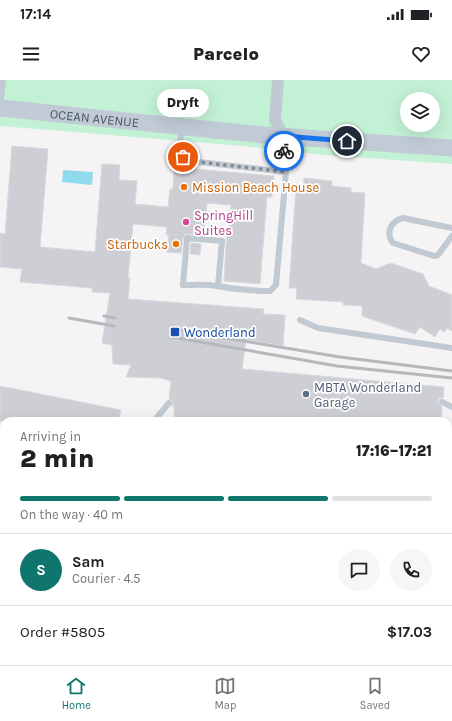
<!DOCTYPE html>
<html lang="en">
<head>
<meta charset="utf-8">
<style>
	:root { --surface:#fff; --page:#f6f6f6; --text:#202124; --muted:#757577; --line:#e0e0e0; --accent:#0f766e }
	body { margin:0; font-family:Karla,sans-serif; background:var(--page); color:var(--text); height:100vh; display:flex; flex-direction:column; font-size:15px; white-space:nowrap }
	* { box-sizing:border-box; margin:0 }
	p { font-size:13px; color:var(--muted) }
	.icon { flex:none; width:22px; height:22px; fill:none; stroke:currentColor; stroke-width:2; stroke-linecap:round; stroke-linejoin:round }
	.map { position:relative; flex:1; overflow:hidden }
	.details { position:absolute; left:0px; top:337px; width:452px; height:248px; display:flex; flex-direction:column; background:var(--surface); border-radius:12px 12px 0 0; box-shadow:0 4px 16px #0002 }
	.details>* { flex:none }
	.tools { position:absolute; left:400px; top:12px; display:grid; gap:8px }
	.tools a { display:grid; place-items:center; width:40px; height:40px; border-radius:50%; background:var(--surface); box-shadow:0 4px 16px #0002; font-size:20px }
	.pin { position:absolute; display:grid; place-items:center; width:34px; height:34px; color:#fff; margin:-17px; border:2px solid #fff; border-radius:50%; box-shadow:0 1px 4px #0007 }
	.courier { position:absolute; display:grid; place-items:center; width:40px; height:40px; margin:-20px; border:3px solid #1a73e8; border-radius:50%; background:#fff; color:#222; box-shadow:0 1px 5px #0007 }
	.bubble { position:absolute; height:28px; border-radius:14px; background:var(--surface); box-shadow:0 4px 16px #0002; font-size:13px; font-weight:800; line-height:28px; text-align:center }
	.overview em { font-style:normal; font-weight:800 }
	.overview div { display:flex; flex-direction:column-reverse }
	.overview { display:flex; align-items:center; justify-content:space-between; height:68px; padding:0 20px }
	h1 { font-size:26px; font-weight:800; line-height:30px }
	.bar { display:grid; grid-template-columns:repeat(4,1fr); gap:6px 4px; align-content:center; height:48px; padding:0 20px }
	.bar i { height:5px; border-radius:3px; background:var(--line) }
	.bar .on { background:var(--accent) }
	.bar p { grid-column:span 4 }
	.line { display:flex; align-items:center; gap:10px; padding:0 20px; border-top:1px solid var(--line) }
	.line div { flex:1 }
	.round { display:grid; place-items:center; flex:none; width:42px; height:42px; border-radius:21px; background:var(--page) }
	.status { display:flex; justify-content:space-between; align-items:center; height:28px; padding:0 20px; background:var(--surface); direction:ltr }
	.status svg { height:11px; fill:currentColor }
	header { display:flex; justify-content:space-between; align-items:center; height:52px; padding:0 20px; background:var(--surface); font-size:18px; font-weight:800 }
	.tabs { display:flex; justify-content:space-around; align-items:center; height:56px; border-top:1px solid var(--line); background:var(--surface); font-size:11px; color:var(--muted) }
	.tabs a { display:grid; justify-items:center; gap:2px }
	.tabs .on { color:var(--accent) }
	.map>svg:first-child { display:block }
</style>
</head>
<body>
<div class="status"><b>17:14</b><svg viewBox="0 0 49 12"><path d="M0 12V9h3v3zM5 12V6h3v6zM10 12V3h3v9zM15 12V0h3v12zM26 1h20v11H26zM47 4h2v5h-2z"/></svg></div>
<header><svg class="icon" aria-label="menu" viewBox="0 0 24 24"><path d="M4 6h16M4 12h16M4 18h16"/></svg>Parcelo<svg class="icon" aria-label="heart" viewBox="0 0 24 24"><path d="M12 20l-8-8c-3-5 5-10 8-4 3-6 11-1 8 4z"/></svg></header>
<div class="map">
<svg width="452" height="585" viewBox="0 0 452 585">
	<rect width="100%" height="100%" fill="#f5f3f3"/>
	<g fill="#c3f1d5" fill-rule="evenodd">
		<path d="M 0,0 L 452,0 L 452,84 L 324,75 L 243,66 L 0,46 ZM 407,19 L 433,19 L 433,45 L 407,45 Z"/>
		<path d="M 452,416 L 452,550 L 448,549 L 448,418 Z"/>
	</g>
	<path fill="#90daee" d="M 63,90 L 93,92 L 92,105 L 62,102 Z"/>
	<g fill="#cdcfd5" stroke="#d7d9de">
		<path d="M 12,66 L 48,69 L 40,167 L 95,172 L 102,84 L 120,85 L 119,100 L 137,101 L 135,124 L 168,127 L 170,109 L 173,109 L 174,92 L 184,93 L 184,88 L 274,96 L 272,117 L 267,117 L 260,204 L 224,201 L 227,148 L 229,148 L 231,125 L 207,123 L 204,155 L 185,154 L 183,158 L 181,173 L 167,172 L 169,155 L 166,155 L 167,147 L 133,144 L 128,198 L 130,198 L 128,219 L 264,229 L 263,234 L 285,235 L 283,266 L 246,259 L 242,289 L 444,307 L 443,318 L 439,318 L 438,322 L 442,327 L 441,341 L 178,341 L 178,338 L 174,336 L 174,325 L 172,327 L 173,321 L 169,319 L 171,301 L 160,298 L 126,297 L 131,285 L 113,284 L 112,265 L 102,263 L 110,213 L 92,212 L 92,208 L 20,202 L 22,189 L 0,187 L 0,153 L 5,154 Z"/>
		<path d="M 304,98 L 332,101 L 332,106 L 351,108 L 351,112 L 365,113 L 361,183 L 376,189 L 391,183 L 423,194 L 429,206 L 452,215 L 452,251 L 447,248 L 444,252 L 440,249 L 435,257 L 420,247 L 415,254 L 362,236 L 362,226 L 343,225 L 343,222 L 296,219 L 297,208 L 289,208 L 296,108 L 303,109 Z"/>
		<path d="M 191,163 L 201,164 L 200,175 L 190,174 Z"/>
		<path d="M 0,306 L 121,330 L 118,341 L 0,341 Z"/>
	</g>
	<g fill="none" stroke-linecap="round" stroke-linejoin="round">
		<g stroke="#7690ad" stroke-width="23">
			<g id="highway">
				<path d="M 0,372 L 4,373"/>
				<path d="M 0,391 L 4,392"/>
				<path d="M 448,404 L 452,403"/>
				<path d="M 448,558 L 452,559"/>
			</g>
		</g>
		<g stroke="#c1cad2" stroke-width="6">
			<path d="M 0,27 L 3,0"/>
			<path d="M 182,48 C 180,61 177,73 190,81 L 286,92"/>
			<path d="M 452,148 L 403,138 C 391,141 385,153 393,163 L 434,176 L 438,175 L 452,156"/>
			<path d="M 218,206 L 222,161 L 187,158 L 183,205 C 194,205 206,204 217,206 C 235,209 251,211 270,211 L 276,205 L 286,92 L 283,58"/>
			<path d="M 300,240 L 318,248 L 452,268"/>
			<path d="M 442,322 L 452,327"/>
			<path d="M 154,341 L 169,323"/>
			<path d="M 172,341 L 174,340"/>
			<path d="M 287,585 L 293,581"/>
		</g>
		<path stroke="#c1cad2" stroke-width="12" d="M 278,0 L 275,40 L 283,56"/>
		<path stroke="#c1cbd6" stroke-width="17" id="s1" d="M 0,28 L 264,55 L 452,68"/>
		<use href="#highway" stroke="#8ba5c1" stroke-width="21"/>
		<g stroke="#b5b8bd" stroke-width="3">
			<path d="M 104,236 L 115,238"/>
			<path d="M 69,238 L 114,246"/>
			<path d="M 172,249 L 340,277 L 452,291"/>
			<path d="M 172,257 L 337,286 L 452,298"/>
		</g>
	</g>
	<g fill="none" stroke-linecap="round" stroke-linejoin="round">
		<path stroke="#868d94" stroke-width="4" stroke-dasharray="0 7.2" d="M 183,77 L 190,81 L 286,92 L 284,71"/>
		<path stroke="#1a73e8" stroke-width="5" d="M 284,71 L 283,56 L 347,61"/>
	</g>
	<g fill="#e8710a" stroke="#fff" stroke-width="1.5">
		<circle cx="184" cy="107" r="4"/>
		<circle cx="176" cy="164" r="4"/>
	</g>
	<circle fill="#d1479c" stroke="#fff" stroke-width="1.5" cx="186" cy="142" r="4"/>
	<rect fill="#1a4fb4" stroke="#fff" stroke-width="1.5" x="170" y="247" width="10" height="10" rx="2"/>
	<circle fill="#5c6f8a" stroke="#fff" stroke-width="1.5" cx="306" cy="314" r="4"/>
	<g text-anchor="middle" stroke-width="3.5" stroke-linejoin="round" paint-order="stroke">
		<g font-size="13" fill="#4a5661" stroke="#fff">
			<text dy="5" stroke="none"><textPath href="#s1" startOffset="95">OCEAN AVENUE</textPath></text>
		</g>
		<g font-size="13" fill="#c56008" stroke="#fff" text-anchor="start">
			<text x="192" y="112">Mission Beach House</text>
			<text x="168" y="169" text-anchor="end">Starbucks</text>
		</g>
		<g font-size="13" fill="#b23c85" stroke="#fff" text-anchor="start">
			<text x="194" y="140">SpringHill<tspan x="194" dy="15">Suites</tspan></text>
		</g>
		<g font-size="13" fill="#164399" stroke="#fff" text-anchor="start">
			<text x="184" y="257">Wonderland</text>
		</g>
		<g font-size="13" fill="#4e5e75" stroke="#fff" text-anchor="start">
			<text x="314" y="312">MBTA Wonderland<tspan x="314" dy="15">Garage</tspan></text>
		</g>
	</g>
</svg>
<div class="tools">
<a><svg class="icon" aria-label="layers" viewBox="0 0 24 24"><path d="M12 4l9 5-9 5-9-5zM3 14l9 5 9-5"/></svg></a>
</div>
<div class="pin" style="left:183px;top:77px;background:#ea580c"><svg class="icon" aria-label="bag" viewBox="0 0 24 24"><path d="M5 8h14l-1 12H6zM9 8a3 3 0 0 1 6 0"/></svg></div>
<div class="pin" style="left:347px;top:61px;background:#1f2937"><svg class="icon" aria-label="home" viewBox="0 0 24 24"><path d="M3 11l9-7 9 7M6 9v11h12V9"/></svg></div>
<div class="courier" style="left:284px;top:71px"><svg class="icon" aria-label="bike" viewBox="0 0 24 24"><circle cx="6" cy="16" r="4"/><circle cx="18" cy="16" r="4"/><path d="M6 16l4-8h5l3 8M10 8l3 8H6M13 5h3"/></svg></div>
<div class="bubble" style="left:157px;top:9px;width:52px">Dryft</div>
<section class="details">
<div class="overview"><div><h1>2 min</h1><p>Arriving in</p></div><em>17:16–17:21</em></div>
<div class="bar"><i class="on"></i><i class="on"></i><i class="on"></i><i></i><p>On the way · 40 m</p></div>
<div class="line" style="height:72px"><b class="round" style="background:var(--accent);color:#fff">S</b><div><b>Sam</b><p>Courier · 4.5</p></div><a class="round"><svg class="icon" aria-label="chat" viewBox="0 0 24 24"><path d="M4 5h16v11H9l-5 4z"/></svg></a><a class="round"><svg class="icon" aria-label="phone" viewBox="0 0 24 24"><path d="M5 4h4l2 5-3 2q2 4 5 5l2-3 5 2v4C11 20 4 13 5 4z"/></svg></a></div>
<div class="line" style="height:52px"><div>Order #5805</div><b>$17.03</b></div>
</section>
</div>
<nav class="tabs">
<a class="on"><svg class="icon" aria-label="home" viewBox="0 0 24 24"><path d="M3 11l9-7 9 7M6 9v11h12V9"/></svg>Home</a>
<a><svg class="icon" aria-label="map" viewBox="0 0 24 24"><path d="M3 6l6-2 6 2 6-2v14l-6 2-6-2-6 2zM9 4v14M15 6v14"/></svg>Map</a>
<a><svg class="icon" aria-label="saved" viewBox="0 0 24 24"><path d="M7 4h10v16l-5-4-5 4z"/></svg>Saved</a>
</nav>
</body>
</html>
